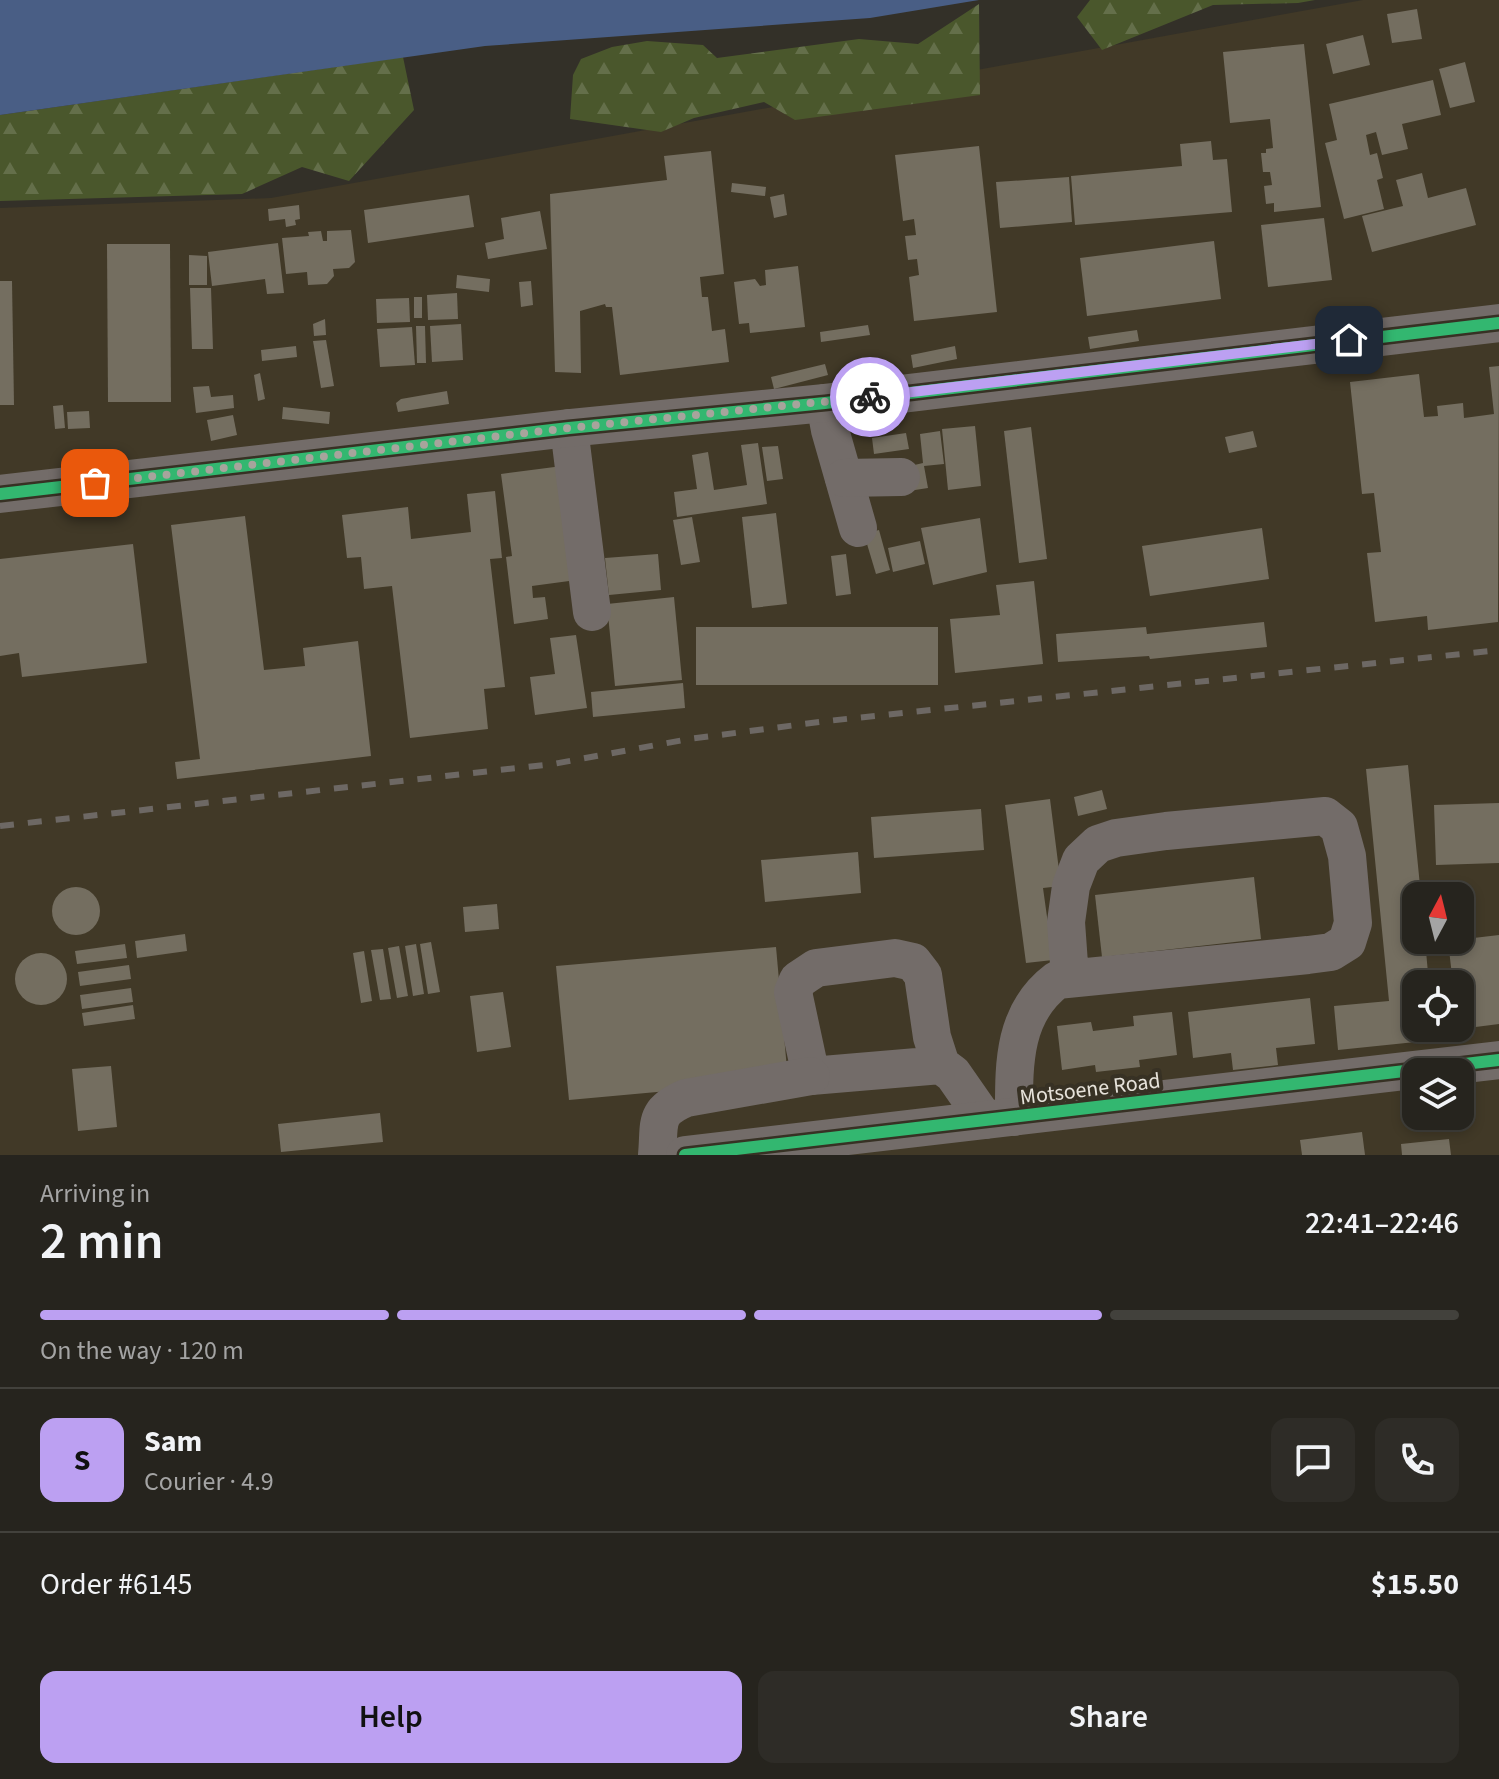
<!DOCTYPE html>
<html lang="en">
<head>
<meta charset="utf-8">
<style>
	:root { --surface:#26241e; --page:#2e2c27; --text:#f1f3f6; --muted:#a4a4a4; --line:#42413c; --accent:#bca0f2 }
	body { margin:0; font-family:"Source Sans 3",sans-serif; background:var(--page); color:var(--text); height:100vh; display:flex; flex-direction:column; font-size:30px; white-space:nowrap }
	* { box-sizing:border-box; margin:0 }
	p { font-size:26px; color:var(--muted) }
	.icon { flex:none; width:44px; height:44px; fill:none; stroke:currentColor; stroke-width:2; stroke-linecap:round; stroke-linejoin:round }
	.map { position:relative; height:1155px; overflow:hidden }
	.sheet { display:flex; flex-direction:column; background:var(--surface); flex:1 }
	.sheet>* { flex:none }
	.needle { width:52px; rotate:7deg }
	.tools { position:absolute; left:1402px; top:882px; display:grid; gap:16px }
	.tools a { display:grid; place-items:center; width:72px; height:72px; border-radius:16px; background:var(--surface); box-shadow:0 4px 12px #0003,0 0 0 2px var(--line); font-size:40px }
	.pin { position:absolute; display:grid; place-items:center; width:68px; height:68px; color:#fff; margin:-34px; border-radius:16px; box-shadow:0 4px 12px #0006 }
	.courier { position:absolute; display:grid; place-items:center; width:80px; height:80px; margin:-40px; border:6px solid #bca0f2; border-radius:50%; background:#fff; color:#222; box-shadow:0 2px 10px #0007 }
	.overview em { font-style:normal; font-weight:600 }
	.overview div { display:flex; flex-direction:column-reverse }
	.overview { display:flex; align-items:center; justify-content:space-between; height:136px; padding:0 40px }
	h1 { font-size:52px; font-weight:600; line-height:60px }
	.bar { display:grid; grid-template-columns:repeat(4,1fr); gap:12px 8px; align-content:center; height:96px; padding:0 40px }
	.bar i { height:10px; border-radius:6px; background:var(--line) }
	.bar .selected { background:var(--accent) }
	.bar p { grid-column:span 4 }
	.line { display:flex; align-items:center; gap:20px; padding:0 40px; border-top:2px solid var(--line) }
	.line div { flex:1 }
	.round { display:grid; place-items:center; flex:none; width:84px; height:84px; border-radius:16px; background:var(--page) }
	.primary-button { display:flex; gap:16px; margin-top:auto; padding:16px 40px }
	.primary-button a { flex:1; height:92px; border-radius:16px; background:var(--accent); color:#111; font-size:32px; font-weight:600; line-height:92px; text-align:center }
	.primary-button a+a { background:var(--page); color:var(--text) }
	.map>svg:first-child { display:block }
</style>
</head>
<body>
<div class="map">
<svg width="1499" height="1155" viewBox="0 0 1499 1155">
	<defs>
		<pattern id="forest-firs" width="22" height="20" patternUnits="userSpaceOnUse" patternTransform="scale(2)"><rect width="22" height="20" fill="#4a572c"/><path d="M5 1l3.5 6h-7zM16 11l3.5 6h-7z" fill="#646f4a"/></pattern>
	</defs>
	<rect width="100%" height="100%" fill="#333028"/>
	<path fill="#413927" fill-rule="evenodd" d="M 1363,0 L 1499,0 L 1499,1155 L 0,1155 L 0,208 L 271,198 ZM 1416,896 L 1460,896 L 1460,940 L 1416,940 ZM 1416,984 L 1460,984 L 1460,1028 L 1416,1028 ZM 1416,1072 L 1460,1072 L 1460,1116 L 1416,1116 Z"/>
	<g fill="url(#forest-firs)">
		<path d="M 1090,0 L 1315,0 L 1298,3 L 1213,5 L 1102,50 L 1077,17 Z"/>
		<path d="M 979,4 L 980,95 L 795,120 L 764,102 L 694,118 L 661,132 L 570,119 L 573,75 L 581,59 L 612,47 L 647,41 L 703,45 L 717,58 L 859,39 L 918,44 Z"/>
		<path d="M 403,57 L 414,110 L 349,181 L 302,167 L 242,194 L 0,201 L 0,115 Z"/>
	</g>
	<path fill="#495e85" d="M 0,0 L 979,0 L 870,18 L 485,46 L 0,115 Z"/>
	<g fill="#746e60">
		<path d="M 1417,9 L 1422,39 L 1392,43 L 1387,14 Z"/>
		<path d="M 1363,35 L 1370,65 L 1333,74 L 1326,44 Z"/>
		<path d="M 1304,44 L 1321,207 L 1274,212 L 1274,203 L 1266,204 L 1264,186 L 1272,185 L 1270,172 L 1263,172 L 1261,153 L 1266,153 L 1266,149 L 1273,148 L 1270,119 L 1230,123 L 1223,52 Z"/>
		<path d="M 1465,62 L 1475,102 L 1450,108 L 1439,69 Z"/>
		<path d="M 1433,80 L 1441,115 L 1402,124 L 1408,149 L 1382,155 L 1376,132 L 1366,135 L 1370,155 L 1377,153 L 1383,178 L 1377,180 L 1384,209 L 1344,219 L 1325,143 L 1337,140 L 1329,104 Z"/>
		<path d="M 1211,141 L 1213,160 L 1227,159 L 1232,212 L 1075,225 L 1071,176 L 1182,166 L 1180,144 Z"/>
		<path d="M 979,146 L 997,312 L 914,321 L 909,277 L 919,275 L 917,259 L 908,260 L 905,236 L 916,235 L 914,219 L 903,221 L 895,155 Z"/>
		<path d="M 711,151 L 724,274 L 700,277 L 702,297 L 708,297 L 712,331 L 725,329 L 729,362 L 620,375 L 612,307 L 606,307 L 605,304 L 580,311 L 581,373 L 555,372 L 550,194 L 667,180 L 664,156 Z"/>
		<path d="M 1422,173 L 1428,198 L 1466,188 L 1476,225 L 1372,252 L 1362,216 L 1403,206 L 1396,180 Z"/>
		<path d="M 1069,177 L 1072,222 L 1000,228 L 996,182 Z"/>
		<path d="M 732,183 L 766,187 L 765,196 L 731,192 Z"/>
		<path d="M 784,194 L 787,215 L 774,218 L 770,197 Z"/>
		<path d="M 469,195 L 474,227 L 368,243 L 364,210 Z"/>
		<path d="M 299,205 L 300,219 L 295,220 L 296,225 L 286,227 L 285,219 L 269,221 L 268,209 Z"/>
		<path d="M 540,211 L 547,249 L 488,259 L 485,243 L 504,239 L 501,218 Z"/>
		<path d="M 1324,218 L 1332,280 L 1268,287 L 1261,225 Z"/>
		<path d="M 351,230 L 355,262 L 349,268 L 333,269 L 334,276 L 327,284 L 308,285 L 307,272 L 286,274 L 282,238 L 309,236 L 308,232 L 321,231 L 323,241 L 327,241 L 327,231 Z"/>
		<path d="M 1214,241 L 1221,299 L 1087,316 L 1080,258 Z"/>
		<path d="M 278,243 L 284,293 L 267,294 L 265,279 L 212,286 L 208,252 Z"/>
		<path d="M 107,244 L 170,244 L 171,402 L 108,402 Z"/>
		<path d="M 189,255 L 207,256 L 207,285 L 189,285 Z"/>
		<path d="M 798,266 L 805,327 L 750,333 L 749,323 L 739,324 L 734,282 L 755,279 L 760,286 L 766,285 L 765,270 Z"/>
		<path d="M 457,275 L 490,279 L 489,292 L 456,288 Z"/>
		<path d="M 0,281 L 12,281 L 14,405 L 0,405 Z"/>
		<path d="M 531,281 L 533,305 L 521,307 L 519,282 Z"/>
		<path d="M 190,288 L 211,288 L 213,349 L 192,349 Z"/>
		<path d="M 457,293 L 458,319 L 428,320 L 427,295 Z"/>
		<rect x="414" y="297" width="8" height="21"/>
		<path d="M 409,298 L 410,322 L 377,323 L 376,299 Z"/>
		<path d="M 325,319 L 326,335 L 314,336 L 313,324 Z"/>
		<path d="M 461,324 L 463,360 L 432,362 L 430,326 Z"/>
		<path d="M 868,325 L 870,335 L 821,342 L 820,332 Z"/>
		<path d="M 416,326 L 425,326 L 426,363 L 417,363 Z"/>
		<path d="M 412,327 L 415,365 L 380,367 L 377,329 Z"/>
		<path d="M 1137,330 L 1139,341 L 1090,349 L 1088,337 Z"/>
		<path d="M 326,340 L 334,386 L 321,388 L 313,341 Z"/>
		<path d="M 296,346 L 297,357 L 262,361 L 261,350 Z"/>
		<path d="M 955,346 L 957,359 L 913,368 L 911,355 Z"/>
		<path d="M 825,364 L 828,375 L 774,389 L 771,377 Z"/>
		<path d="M 1499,366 L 1498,622 L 1428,630 L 1427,616 L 1375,622 L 1367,553 L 1381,552 L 1374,493 L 1362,494 L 1350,382 L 1419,374 L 1424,417 L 1438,416 L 1437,406 L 1463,403 L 1464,418 L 1494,414 L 1489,367 Z"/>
		<path d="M 260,373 L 265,399 L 258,401 L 254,375 Z"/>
		<path d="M 209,386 L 211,397 L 233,395 L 234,408 L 196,413 L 193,387 Z"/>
		<path d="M 447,391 L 449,404 L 398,412 L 396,403 L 401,399 Z"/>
		<path d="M 63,405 L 65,428 L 55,429 L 53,406 Z"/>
		<path d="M 283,407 L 330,412 L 329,424 L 282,419 Z"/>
		<path d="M 89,411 L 90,428 L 68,429 L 67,412 Z"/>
		<path d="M 233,415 L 237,435 L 211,441 L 207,420 Z"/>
		<path d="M 975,426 L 981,486 L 948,490 L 942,429 Z"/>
		<path d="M 1031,427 L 1047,559 L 1019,563 L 1004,431 Z"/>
		<path d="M 940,431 L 944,464 L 924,466 L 928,488 L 915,490 L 910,466 L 923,463 L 920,434 Z"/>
		<path d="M 1253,431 L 1257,447 L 1229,453 L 1225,437 Z"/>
		<path d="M 906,433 L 909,449 L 874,454 L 872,438 Z"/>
		<path d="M 758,443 L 767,504 L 677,517 L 674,492 L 697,489 L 692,455 L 708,452 L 714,490 L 747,485 L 741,445 Z"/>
		<path d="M 778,446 L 783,479 L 767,481 L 762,447 Z"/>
		<path d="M 570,465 L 584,579 L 532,586 L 533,598 L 545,597 L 548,619 L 514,624 L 506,557 L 512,556 L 501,474 Z"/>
		<path d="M 495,491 L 502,558 L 490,559 L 505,687 L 484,689 L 488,729 L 410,738 L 392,586 L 364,589 L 361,557 L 347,558 L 342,515 L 408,507 L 411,539 L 471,532 L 467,494 Z"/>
		<path d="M 776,513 L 787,604 L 752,608 L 742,517 Z"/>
		<path d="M 245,516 L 264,670 L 305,666 L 303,648 L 358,641 L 371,756 L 177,779 L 175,762 L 200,759 L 171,525 Z"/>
		<path d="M 692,517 L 700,562 L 681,565 L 673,520 Z"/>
		<path d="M 980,518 L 987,572 L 933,585 L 921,528 Z"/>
		<path d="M 1262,528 L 1269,579 L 1150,596 L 1142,546 Z"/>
		<path d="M 879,530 L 890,570 L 876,574 L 864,534 Z"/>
		<path d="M 920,541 L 925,564 L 893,572 L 888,548 Z"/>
		<path d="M 133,544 L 147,663 L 22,677 L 19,653 L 0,656 L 0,559 Z"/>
		<path d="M 658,554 L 661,590 L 609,595 L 605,558 Z"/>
		<path d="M 846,554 L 851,594 L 836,596 L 831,556 Z"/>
		<path d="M 1034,581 L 1043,664 L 955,673 L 950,619 L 1000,615 L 996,585 Z"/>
		<path d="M 674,597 L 682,680 L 615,686 L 607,604 Z"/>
		<path d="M 1264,622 L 1267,647 L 1150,659 L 1149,656 L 1058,662 L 1056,634 L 1146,627 L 1147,634 Z"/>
		<rect x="696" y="627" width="242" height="58"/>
		<path d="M 576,635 L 587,708 L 535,715 L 530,677 L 555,674 L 550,638 Z"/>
		<path d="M 683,683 L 685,708 L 593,717 L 591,692 Z"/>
		<path d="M 1408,765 L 1421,896 L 1416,896 L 1416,940 L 1425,940 L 1429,984 L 1416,984 L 1416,1028 L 1434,1028 L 1435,1040 L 1338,1050 L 1334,1006 L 1389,1001 L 1366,769 Z"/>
		<path d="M 1102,790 L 1107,809 L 1078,816 L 1074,797 Z"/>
		<path d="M 1050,799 L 1061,886 L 1043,888 L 1053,960 L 1026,963 L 1005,805 Z"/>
		<path d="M 1499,803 L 1499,863 L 1436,865 L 1434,805 Z"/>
		<path d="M 981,809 L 984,850 L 874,858 L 871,817 Z"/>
		<path d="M 858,852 L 861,893 L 765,902 L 761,860 Z"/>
		<path d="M 1254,877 L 1261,939 L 1102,957 L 1095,895 Z"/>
		<circle cx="76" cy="911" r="24"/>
		<path d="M 497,904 L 499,929 L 465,932 L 463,907 Z"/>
		<path d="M 185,934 L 187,951 L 137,958 L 135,941 Z"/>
		<path d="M 1499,935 L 1499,1024 L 1460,1029 L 1460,984 L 1453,984 L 1448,941 Z"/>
		<path d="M 431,942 L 440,992 L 428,994 L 420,944 Z"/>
		<path d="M 125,944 L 127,958 L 77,964 L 75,951 Z"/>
		<path d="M 416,944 L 424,994 L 413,996 L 405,946 Z"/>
		<path d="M 399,946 L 408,996 L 397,998 L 388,948 Z"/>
		<path d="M 776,947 L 788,1080 L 569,1100 L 556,966 Z"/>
		<path d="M 383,949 L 391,999 L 380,1000 L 371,950 Z"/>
		<path d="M 364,951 L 372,1001 L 361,1003 L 353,953 Z"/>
		<circle cx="41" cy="979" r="26"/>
		<path d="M 129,965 L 131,979 L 80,986 L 78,972 Z"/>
		<path d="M 131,988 L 133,1002 L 82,1009 L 80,995 Z"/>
		<path d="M 503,992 L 511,1047 L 477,1052 L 470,996 Z"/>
		<path d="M 1310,998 L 1315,1044 L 1276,1048 L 1278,1065 L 1233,1070 L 1231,1053 L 1193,1058 L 1188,1012 Z"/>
		<path d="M 133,1005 L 135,1019 L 84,1026 L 82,1013 Z"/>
		<path d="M 1172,1012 L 1177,1055 L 1139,1060 L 1140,1067 L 1096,1072 L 1095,1065 L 1062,1070 L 1057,1026 L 1091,1022 L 1093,1031 L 1134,1026 L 1133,1016 Z"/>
		<path d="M 111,1066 L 117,1127 L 78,1131 L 72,1069 Z"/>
		<path d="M 380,1113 L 383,1142 L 281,1152 L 278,1124 Z"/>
		<path d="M 1362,1132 L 1365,1155 L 1302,1155 L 1300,1140 Z"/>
		<path d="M 1449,1139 L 1451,1155 L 1402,1155 L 1401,1144 Z"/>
	</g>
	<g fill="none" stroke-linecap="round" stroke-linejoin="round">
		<g stroke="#736c69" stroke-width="38">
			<path d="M 825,403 L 830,430 L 858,528"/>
			<path d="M 569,428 L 592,612"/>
			<path d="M 844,478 L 901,477"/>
			<path d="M 0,494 L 569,428 L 825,403 L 1499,323"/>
			<path d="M 941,1065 L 811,1076 L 793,992 L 798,980 L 816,968 L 895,958 L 913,962 L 923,975 L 932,1037 L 941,1065 L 953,1074 L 985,1120"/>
			<path d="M 1014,1117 C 1014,1066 1012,1014 1057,980 L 1308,955 L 1331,952 L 1347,942 L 1353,923 L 1347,856 L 1339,827 L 1325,816 L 1166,831 L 1116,838 L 1098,844 L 1081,860 L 1071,886 L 1066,922 L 1070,978"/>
			<path d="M 657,1155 C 660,1123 653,1112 686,1098 L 811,1076"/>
			<path d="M 685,1155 L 1499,1060"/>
		</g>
		<path stroke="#6d6864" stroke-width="6" stroke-dasharray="14 14" stroke-linecap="butt" d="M 0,826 L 553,764 L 689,739 L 827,721 L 1499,650"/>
		<g stroke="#373124" stroke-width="17">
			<g id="cycleway">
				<path d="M 0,494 L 569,428 L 825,403 L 1499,323"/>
				<path d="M 685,1155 L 1499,1060"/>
			</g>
		</g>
		<use href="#cycleway" stroke="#33b770" stroke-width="12"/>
	</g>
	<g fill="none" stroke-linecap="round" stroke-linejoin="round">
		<path stroke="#a7a49c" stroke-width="8" stroke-dasharray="0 14.4" d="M 95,483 L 569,428 L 870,397"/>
		<path stroke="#bca0f2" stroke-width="10" d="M 870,397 L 1349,340"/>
	</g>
	<g text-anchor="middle" stroke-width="8" stroke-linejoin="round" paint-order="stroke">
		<g font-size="22" fill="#e6e2da" stroke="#373124">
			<text transform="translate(1090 1088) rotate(-7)" y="8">Motsoene Road</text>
		</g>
	</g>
</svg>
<div class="tools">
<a><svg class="needle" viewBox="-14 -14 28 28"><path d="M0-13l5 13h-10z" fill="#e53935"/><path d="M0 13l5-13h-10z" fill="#a4a4a4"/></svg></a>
<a><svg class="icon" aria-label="locate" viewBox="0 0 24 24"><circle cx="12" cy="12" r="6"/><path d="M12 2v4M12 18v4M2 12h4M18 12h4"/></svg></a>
<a><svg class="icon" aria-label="layers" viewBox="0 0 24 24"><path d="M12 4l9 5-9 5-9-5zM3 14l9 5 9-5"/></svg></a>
</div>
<div class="pin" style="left:95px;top:483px;background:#ea580c"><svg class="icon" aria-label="bag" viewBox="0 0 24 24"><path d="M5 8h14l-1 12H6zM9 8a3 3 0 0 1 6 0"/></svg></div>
<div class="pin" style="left:1349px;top:340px;background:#1f2937"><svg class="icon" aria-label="home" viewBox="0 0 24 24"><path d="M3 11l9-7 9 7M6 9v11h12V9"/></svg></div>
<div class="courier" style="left:870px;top:397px"><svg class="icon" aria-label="bike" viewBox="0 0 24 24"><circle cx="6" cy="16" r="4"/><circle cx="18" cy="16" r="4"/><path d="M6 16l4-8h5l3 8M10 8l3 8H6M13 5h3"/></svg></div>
</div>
<section class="sheet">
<div class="overview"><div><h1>2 min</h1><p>Arriving in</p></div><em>22:41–22:46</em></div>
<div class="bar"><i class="selected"></i><i class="selected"></i><i class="selected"></i><i></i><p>On the way · 120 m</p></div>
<div class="line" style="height:144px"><b class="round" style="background:var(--accent);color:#111">S</b><div><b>Sam</b><p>Courier · 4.9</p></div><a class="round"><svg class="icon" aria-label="chat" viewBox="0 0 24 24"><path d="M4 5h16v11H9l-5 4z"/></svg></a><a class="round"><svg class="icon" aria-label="phone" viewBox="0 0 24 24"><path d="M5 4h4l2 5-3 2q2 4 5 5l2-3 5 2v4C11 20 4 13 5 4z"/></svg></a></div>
<div class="line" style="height:104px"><div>Order #6145</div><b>$15.50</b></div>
<div class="primary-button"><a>Help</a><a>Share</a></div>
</section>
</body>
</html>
